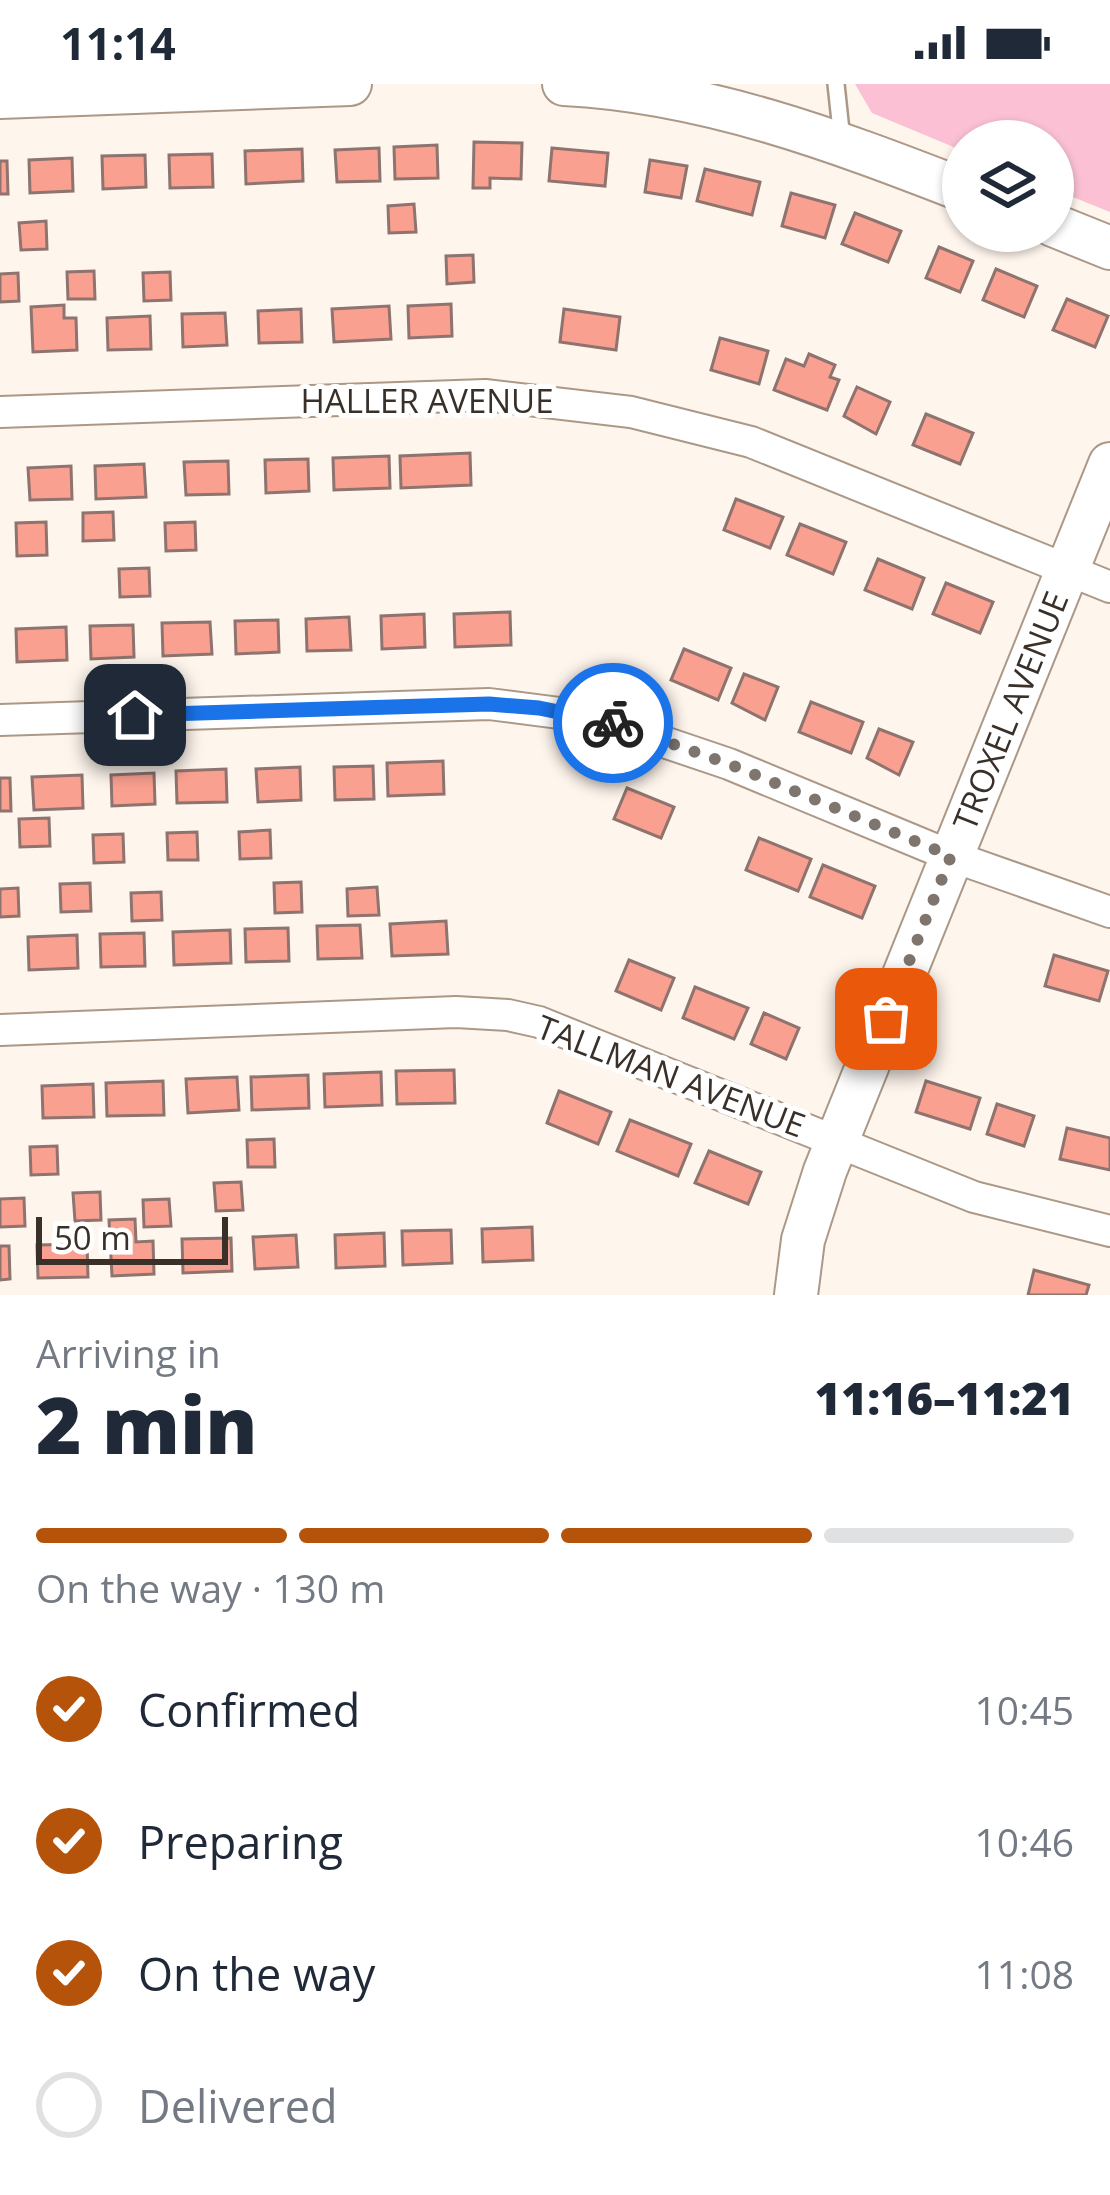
<!DOCTYPE html>
<html lang="en">
<head>
<meta charset="utf-8">
<style>
	:root { --surface:#fff; --page:#f6f6f7; --text:#1f2937; --muted:#747a83; --line:#e0e1e3; --accent:#b45309 }
	body { margin:0; font-family:"Open Sans",sans-serif; background:var(--page); color:var(--text); height:100vh; display:flex; flex-direction:column; font-size:45px; white-space:nowrap }
	* { box-sizing:border-box; margin:0 }
	p { font-size:39px; color:var(--muted) }
	.icon { flex:none; width:66px; height:66px; fill:none; stroke:currentColor; stroke-width:2; stroke-linecap:round; stroke-linejoin:round }
	.map { position:relative; height:1211px; overflow:hidden }
	.side { display:flex; flex-direction:column; background:var(--surface); flex:1 }
	.side>* { flex:none }
	.fabs { position:absolute; left:942px; top:36px; display:grid; gap:24px }
	.fabs a { display:grid; place-items:center; width:132px; height:132px; border-radius:50%; background:var(--surface); box-shadow:0 3px 9px #0004; font-size:60px }
	.scale { position:absolute; left:36px; bottom:30px; width:192px; box-sizing:border-box; padding-left:12px; border:6px solid #393029; border-top:0; font-size:33px; line-height:42px; white-space:nowrap; color:#393029; -webkit-text-stroke:9px #fff; paint-order:stroke }
	.pin { position:absolute; display:grid; place-items:center; width:102px; height:102px; color:#fff; margin:-51px; border-radius:24px; box-shadow:0 6px 18px #0006 }
	.courier { position:absolute; display:grid; place-items:center; width:120px; height:120px; margin:-60px; border:9px solid #1a73e8; border-radius:50%; background:#fff; color:#222; box-shadow:0 3px 15px #0007 }
	.head em { font-style:normal; font-weight:800 }
	.head div { display:flex; flex-direction:column-reverse }
	.head { display:flex; align-items:center; justify-content:space-between; height:204px; padding:0 36px }
	h1 { font-size:78px; font-weight:800; line-height:90px }
	.bar { display:grid; grid-template-columns:repeat(4,1fr); gap:18px 12px; align-content:center; height:144px; padding:0 36px }
	.bar i { height:15px; border-radius:9px; background:var(--line) }
	.bar .selected { background:var(--accent) }
	.bar p { grid-column:span 4 }
	ol { padding:0 36px; list-style:none }
	li { display:flex; align-items:center; gap:36px; height:132px }
	li p { margin-inline-start:auto }
	li .icon { padding:12px; border-radius:50%; background:var(--accent); color:#fff; stroke-width:4 }
	li:last-child { color:var(--muted) }
	li i { width:66px; height:66px; border:6px solid var(--line); border-radius:50% }
	.status { display:flex; justify-content:space-between; align-items:center; height:84px; padding:0 60px; background:var(--surface); direction:ltr }
	.status svg { height:33px; fill:currentColor }
	.map>svg:first-child { display:block }
</style>
</head>
<body>
<div class="status"><b>11:14</b><svg viewBox="0 0 49 12"><path d="M0 12V9h3v3zM5 12V6h3v6zM10 12V3h3v9zM15 12V0h3v12zM26 1h20v11H26zM47 4h2v5h-2z"/></svg></div>
<div class="map">
<svg width="1110" height="1211" viewBox="0 0 1110 1211">
	<rect width="100%" height="100%" fill="#fef5ed"/>
	<path fill="#fbc0d4" d="M 855,0 L 1110,0 L 1110,128 L 1053,105 L 1053,57 L 963,57 L 963,67 L 872,29 Z"/>
	<g fill="#faa090" stroke="#8e736e" stroke-width="3">
		<path d="M 474,58 L 522,59 L 521,95 L 490,94 L 490,104 L 473,104 Z"/>
		<path d="M 437,61 L 438,94 L 395,95 L 394,63 Z"/>
		<path d="M 379,64 L 380,97 L 337,98 L 335,66 Z"/>
		<path d="M 552,64 L 608,69 L 605,102 L 549,97 Z"/>
		<path d="M 302,65 L 303,97 L 246,100 L 245,67 Z"/>
		<path d="M 212,70 L 213,103 L 170,104 L 169,71 Z"/>
		<path d="M 145,71 L 146,103 L 103,105 L 102,72 Z"/>
		<path d="M 72,74 L 73,107 L 30,109 L 29,76 Z"/>
		<path d="M 650,76 L 687,82 L 681,114 L 645,108 Z"/>
		<path d="M 0,77 L 7,77 L 8,110 L 0,110 Z"/>
		<path d="M 705,85 L 760,98 L 752,131 L 697,117 Z"/>
		<path d="M 791,109 L 835,121 L 825,154 L 782,142 Z"/>
		<path d="M 414,120 L 416,148 L 389,149 L 388,122 Z"/>
		<path d="M 855,129 L 901,147 L 888,178 L 842,160 Z"/>
		<path d="M 46,137 L 47,165 L 21,166 L 19,139 Z"/>
		<path d="M 939,163 L 973,177 L 960,208 L 926,194 Z"/>
		<path d="M 473,171 L 474,198 L 447,200 L 446,172 Z"/>
		<path d="M 996,185 L 1037,202 L 1024,233 L 983,216 Z"/>
		<path d="M 94,187 L 95,215 L 68,215 L 67,188 Z"/>
		<path d="M 170,188 L 171,216 L 144,217 L 143,189 Z"/>
		<path d="M 18,189 L 19,217 L 0,218 L 0,190 Z"/>
		<path d="M 1067,215 L 1108,232 L 1095,263 L 1053,246 Z"/>
		<path d="M 451,220 L 452,252 L 409,254 L 408,222 Z"/>
		<path d="M 64,221 L 64,234 L 76,234 L 77,266 L 33,268 L 31,223 Z"/>
		<path d="M 389,222 L 391,255 L 334,258 L 332,225 Z"/>
		<path d="M 301,225 L 302,258 L 259,259 L 258,227 Z"/>
		<path d="M 564,225 L 620,233 L 616,266 L 560,258 Z"/>
		<path d="M 225,229 L 227,261 L 183,263 L 182,230 Z"/>
		<path d="M 150,232 L 151,265 L 108,266 L 107,234 Z"/>
		<path d="M 720,254 L 768,267 L 759,300 L 711,286 Z"/>
		<path d="M 809,270 L 835,281 L 830,293 L 839,296 L 827,326 L 774,306 L 786,275 L 804,282 Z"/>
		<path d="M 857,303 L 890,318 L 876,350 L 844,332 Z"/>
		<path d="M 926,330 L 973,349 L 960,380 L 913,361 Z"/>
		<path d="M 470,369 L 471,401 L 401,404 L 400,372 Z"/>
		<path d="M 389,372 L 390,404 L 334,406 L 333,374 Z"/>
		<path d="M 308,375 L 309,407 L 266,409 L 265,376 Z"/>
		<path d="M 228,377 L 229,410 L 186,411 L 184,378 Z"/>
		<path d="M 144,380 L 146,413 L 96,415 L 95,382 Z"/>
		<path d="M 71,382 L 72,415 L 30,416 L 28,384 Z"/>
		<path d="M 736,415 L 783,433 L 770,464 L 724,446 Z"/>
		<path d="M 113,428 L 114,456 L 83,457 L 83,429 Z"/>
		<path d="M 46,438 L 47,471 L 17,472 L 16,439 Z"/>
		<path d="M 195,438 L 196,466 L 166,467 L 165,439 Z"/>
		<path d="M 800,440 L 846,458 L 833,490 L 787,471 Z"/>
		<path d="M 878,475 L 924,494 L 912,525 L 865,506 Z"/>
		<path d="M 149,484 L 150,512 L 120,513 L 119,485 Z"/>
		<path d="M 946,499 L 993,518 L 980,549 L 933,530 Z"/>
		<path d="M 510,528 L 511,561 L 455,563 L 454,530 Z"/>
		<path d="M 424,530 L 425,563 L 382,565 L 381,532 Z"/>
		<path d="M 349,533 L 351,566 L 307,567 L 306,535 Z"/>
		<path d="M 278,536 L 279,568 L 236,570 L 235,537 Z"/>
		<path d="M 210,538 L 212,570 L 163,572 L 162,539 Z"/>
		<path d="M 133,541 L 134,573 L 91,575 L 90,542 Z"/>
		<path d="M 66,543 L 67,576 L 17,578 L 16,545 Z"/>
		<path d="M 684,565 L 731,584 L 718,616 L 671,596 Z"/>
		<path d="M 744,590 L 778,603 L 765,636 L 732,619 Z"/>
		<path d="M 811,618 L 863,638 L 851,669 L 799,648 Z"/>
		<path d="M 879,645 L 913,658 L 899,691 L 867,674 Z"/>
		<path d="M 443,677 L 444,710 L 388,712 L 387,679 Z"/>
		<path d="M 373,682 L 374,715 L 335,716 L 334,683 Z"/>
		<path d="M 300,683 L 301,716 L 258,718 L 256,685 Z"/>
		<path d="M 226,685 L 227,718 L 177,719 L 176,687 Z"/>
		<path d="M 154,689 L 155,720 L 112,722 L 111,691 Z"/>
		<path d="M 82,691 L 83,724 L 34,726 L 32,693 Z"/>
		<path d="M 0,694 L 10,694 L 11,727 L 0,727 Z"/>
		<path d="M 627,704 L 674,723 L 661,754 L 614,735 Z"/>
		<path d="M 49,734 L 50,762 L 20,763 L 19,735 Z"/>
		<path d="M 270,746 L 271,774 L 240,775 L 239,748 Z"/>
		<path d="M 197,748 L 198,776 L 168,776 L 167,749 Z"/>
		<path d="M 123,750 L 124,778 L 94,779 L 93,751 Z"/>
		<path d="M 759,754 L 811,775 L 798,807 L 746,786 Z"/>
		<path d="M 823,781 L 875,802 L 862,834 L 810,813 Z"/>
		<path d="M 301,798 L 302,828 L 275,829 L 274,799 Z"/>
		<path d="M 90,799 L 91,827 L 61,828 L 60,800 Z"/>
		<path d="M 377,803 L 379,831 L 348,832 L 347,805 Z"/>
		<path d="M 18,804 L 19,832 L 0,833 L 0,805 Z"/>
		<path d="M 161,808 L 162,836 L 132,837 L 131,809 Z"/>
		<path d="M 446,837 L 448,870 L 392,872 L 390,840 Z"/>
		<path d="M 360,841 L 362,874 L 318,875 L 317,842 Z"/>
		<path d="M 288,844 L 289,877 L 246,878 L 245,845 Z"/>
		<path d="M 230,846 L 231,879 L 174,881 L 173,848 Z"/>
		<path d="M 144,849 L 145,882 L 101,883 L 100,850 Z"/>
		<path d="M 77,851 L 78,884 L 29,886 L 28,853 Z"/>
		<path d="M 1054,871 L 1108,887 L 1099,917 L 1045,902 Z"/>
		<path d="M 629,876 L 674,894 L 661,926 L 616,907 Z"/>
		<path d="M 695,903 L 748,924 L 734,955 L 683,934 Z"/>
		<path d="M 764,929 L 799,944 L 786,975 L 751,960 Z"/>
		<path d="M 454,986 L 455,1019 L 397,1020 L 396,987 Z"/>
		<path d="M 381,988 L 382,1021 L 325,1023 L 324,990 Z"/>
		<path d="M 308,991 L 309,1024 L 252,1026 L 251,993 Z"/>
		<path d="M 237,993 L 239,1026 L 188,1029 L 186,995 Z"/>
		<path d="M 163,997 L 164,1031 L 107,1032 L 106,999 Z"/>
		<path d="M 926,997 L 980,1014 L 970,1045 L 916,1028 Z"/>
		<path d="M 93,1000 L 94,1033 L 43,1034 L 42,1002 Z"/>
		<path d="M 559,1007 L 611,1028 L 598,1060 L 547,1039 Z"/>
		<path d="M 997,1020 L 1034,1032 L 1024,1062 L 987,1050 Z"/>
		<path d="M 630,1036 L 691,1060 L 678,1092 L 617,1067 Z"/>
		<path d="M 1067,1044 L 1110,1054 L 1110,1086 L 1060,1075 Z"/>
		<path d="M 274,1055 L 275,1083 L 248,1083 L 247,1056 Z"/>
		<path d="M 57,1062 L 58,1090 L 31,1091 L 30,1063 Z"/>
		<path d="M 709,1067 L 761,1088 L 748,1120 L 695,1099 Z"/>
		<path d="M 241,1098 L 243,1126 L 216,1127 L 214,1099 Z"/>
		<path d="M 100,1108 L 101,1136 L 75,1137 L 73,1109 Z"/>
		<path d="M 24,1114 L 25,1142 L 0,1143 L 0,1115 Z"/>
		<path d="M 169,1115 L 171,1142 L 144,1143 L 143,1116 Z"/>
		<path d="M 135,1135 L 136,1158 L 153,1157 L 154,1190 L 112,1192 L 109,1136 Z"/>
		<path d="M 532,1143 L 533,1176 L 483,1178 L 482,1145 Z"/>
		<path d="M 451,1146 L 452,1179 L 403,1181 L 402,1147 Z"/>
		<path d="M 384,1149 L 385,1182 L 336,1184 L 335,1151 Z"/>
		<path d="M 296,1151 L 298,1183 L 255,1185 L 253,1153 Z"/>
		<path d="M 231,1154 L 232,1187 L 183,1189 L 182,1155 Z"/>
		<path d="M 87,1160 L 88,1193 L 38,1194 L 37,1161 Z"/>
		<path d="M 0,1162 L 9,1162 L 10,1195 L 0,1196 Z"/>
		<path d="M 1034,1186 L 1089,1201 L 1086,1211 L 1028,1211 Z"/>
	</g>
	<g fill="none" stroke-linecap="round" stroke-linejoin="round">
		<g stroke="#ac9886" stroke-width="20">
			<path id="lane" d="M 836,0 L 842,56"/>
		</g>
		<g stroke="#ac9886" stroke-width="34">
			<g id="street">
				<path d="M 0,328 L 485,311 L 631,328 L 751,358 L 1110,503"/>
				<path d="M 0,636 L 489,620 L 590,633 L 729,680 L 951,772 L 1110,828"/>
				<path d="M 0,946 L 456,928 L 508,931 L 539,938 L 974,1113 L 1110,1147"/>
			</g>
		</g>
		<g stroke="#ac9886" stroke-width="46">
			<g id="secondary">
				<path d="M 564,0 C 704,7 834,56 963,106"/>
				<path d="M 0,13 L 350,0"/>
				<path d="M 1053,141 L 1110,164"/>
				<path id="s1" d="M 796,1211 L 803,1156 L 825,1087 L 1110,380"/>
			</g>
		</g>
		<use href="#lane" stroke="#fff" stroke-width="15"/>
		<use href="#street" stroke="#fff" stroke-width="30"/>
		<use href="#secondary" stroke="#fff" stroke-width="42"/>
	</g>
	<g fill="none" stroke-linecap="round" stroke-linejoin="round">
		<path stroke="#7e756e" stroke-width="12" stroke-dasharray="0 21.6" d="M 613,639 L 729,680 L 951,772 L 886,935"/>
		<path stroke="#1a73e8" stroke-width="15" d="M 135,631 L 489,620 L 539,624 L 613,639"/>
	</g>
	<g text-anchor="middle" stroke-width="10" stroke-linejoin="round" paint-order="stroke">
		<g font-size="33" fill="#393029" stroke="#fff">
			<text x="427" y="329">HALLER AVENUE</text>
			<text dy="12" stroke="none"><textPath href="#s1" startOffset="624">TROXEL AVENUE</textPath></text>
			<text transform="translate(671 992) rotate(21)" y="12">TALLMAN AVENUE</text>
		</g>
	</g>
</svg>
<div class="fabs">
<a><svg class="icon" aria-label="layers" viewBox="0 0 24 24"><path d="M12 4l9 5-9 5-9-5zM3 14l9 5 9-5"/></svg></a>
</div>
<div class="scale">50 m</div>
<div class="pin" style="left:886px;top:935px;background:#ea580c"><svg class="icon" aria-label="bag" viewBox="0 0 24 24"><path d="M5 8h14l-1 12H6zM9 8a3 3 0 0 1 6 0"/></svg></div>
<div class="pin" style="left:135px;top:631px;background:#1f2937"><svg class="icon" aria-label="home" viewBox="0 0 24 24"><path d="M3 11l9-7 9 7M6 9v11h12V9"/></svg></div>
<div class="courier" style="left:613px;top:639px"><svg class="icon" aria-label="bike" viewBox="0 0 24 24"><circle cx="6" cy="16" r="4"/><circle cx="18" cy="16" r="4"/><path d="M6 16l4-8h5l3 8M10 8l3 8H6M13 5h3"/></svg></div>
</div>
<section class="side">
<div class="head"><div><h1>2 min</h1><p>Arriving in</p></div><em>11:16–11:21</em></div>
<div class="bar"><i class="selected"></i><i class="selected"></i><i class="selected"></i><i></i><p>On the way · 130 m</p></div>
<ol>
<li><svg class="icon" aria-label="check" viewBox="0 0 24 24"><path d="M5 12l5 5 9-10"/></svg>Confirmed<p>10:45</p></li>
<li><svg class="icon" aria-label="check" viewBox="0 0 24 24"><path d="M5 12l5 5 9-10"/></svg>Preparing<p>10:46</p></li>
<li><svg class="icon" aria-label="check" viewBox="0 0 24 24"><path d="M5 12l5 5 9-10"/></svg>On the way<p>11:08</p></li>
<li><i></i>Delivered</li>
</ol>
</section>
</body>
</html>
